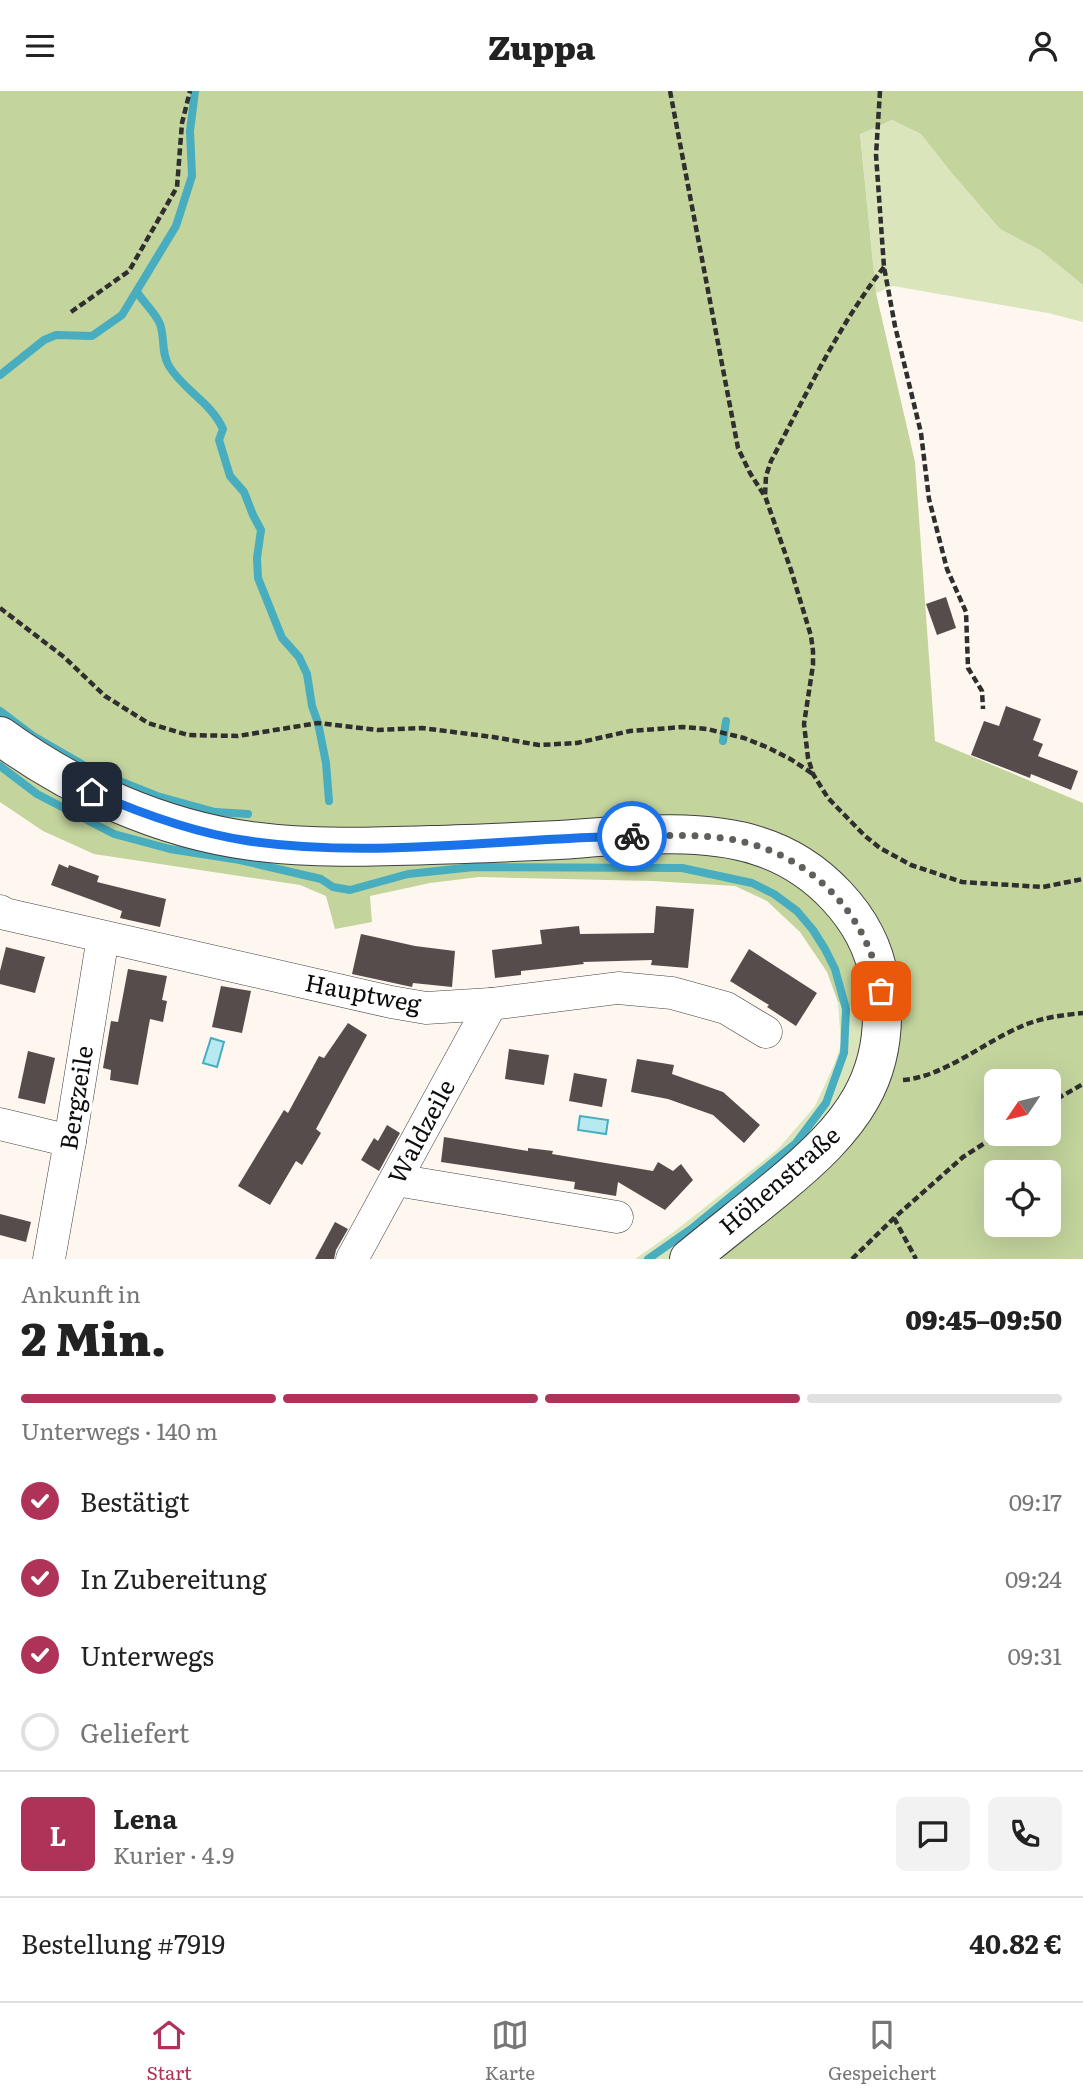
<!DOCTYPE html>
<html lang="de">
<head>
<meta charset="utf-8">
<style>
	:root { --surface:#fff; --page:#f2f2f2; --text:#222; --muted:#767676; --line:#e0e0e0; --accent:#af3358 }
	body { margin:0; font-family:Literata,serif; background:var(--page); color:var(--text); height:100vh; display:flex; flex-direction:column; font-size:26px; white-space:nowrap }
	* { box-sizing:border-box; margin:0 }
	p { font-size:23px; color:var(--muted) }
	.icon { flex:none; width:38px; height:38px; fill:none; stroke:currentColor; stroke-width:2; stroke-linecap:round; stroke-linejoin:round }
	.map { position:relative; height:1168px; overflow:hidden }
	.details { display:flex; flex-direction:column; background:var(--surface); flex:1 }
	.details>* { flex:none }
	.needle { width:46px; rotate:235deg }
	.controls { position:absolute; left:984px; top:978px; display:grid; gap:14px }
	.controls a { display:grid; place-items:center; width:77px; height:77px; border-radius:10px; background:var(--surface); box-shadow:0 7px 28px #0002; font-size:35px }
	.pin { position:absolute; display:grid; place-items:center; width:60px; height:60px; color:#fff; margin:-30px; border-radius:14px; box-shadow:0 4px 10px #0006 }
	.courier { position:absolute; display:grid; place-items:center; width:70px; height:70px; margin:-35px; border:5px solid #1a73e8; border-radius:50%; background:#fff; color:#222; box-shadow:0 2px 9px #0007 }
	.headline em { font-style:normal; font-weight:800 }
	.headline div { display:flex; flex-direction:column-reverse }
	.headline { display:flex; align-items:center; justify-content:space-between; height:119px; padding:0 21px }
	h1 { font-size:46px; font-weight:800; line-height:52px }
	.bar { display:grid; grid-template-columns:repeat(4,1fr); gap:10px 7px; align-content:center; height:84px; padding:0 21px }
	.bar i { height:9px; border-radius:5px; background:var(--line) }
	.bar .current { background:var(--accent) }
	.bar p { grid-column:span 4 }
	.line { display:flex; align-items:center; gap:18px; padding:0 21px; border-top:2px solid var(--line) }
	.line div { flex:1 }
	.round { display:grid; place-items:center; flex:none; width:74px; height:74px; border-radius:10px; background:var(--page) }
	ol { padding:0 21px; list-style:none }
	li { display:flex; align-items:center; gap:21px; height:77px }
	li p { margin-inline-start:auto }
	li .icon { padding:7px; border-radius:50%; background:var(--accent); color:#fff; stroke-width:4 }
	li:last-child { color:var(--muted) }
	li i { width:38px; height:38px; border:4px solid var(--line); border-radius:50% }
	header { display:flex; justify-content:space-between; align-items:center; height:91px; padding:0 21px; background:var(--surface); font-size:32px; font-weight:800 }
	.menu { display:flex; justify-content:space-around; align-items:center; height:98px; border-top:2px solid var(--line); background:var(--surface); font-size:19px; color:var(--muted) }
	.menu a { display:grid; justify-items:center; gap:4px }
	.menu .current { color:var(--accent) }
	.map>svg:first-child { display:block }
</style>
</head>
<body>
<header><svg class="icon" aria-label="menu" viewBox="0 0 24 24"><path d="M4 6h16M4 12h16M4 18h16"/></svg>Zuppa<svg class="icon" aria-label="person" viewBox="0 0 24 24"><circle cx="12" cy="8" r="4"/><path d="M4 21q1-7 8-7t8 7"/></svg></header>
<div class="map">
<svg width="1083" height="1168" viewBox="0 0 1083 1168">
	<rect width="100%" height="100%" fill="#fdf7ef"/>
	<g fill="#dbe5bc">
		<path d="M 892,29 L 921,43 L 950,80 L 1000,138 L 1040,159 L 1083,194 L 1083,231 L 1048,222 L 893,195 L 876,202 L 860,42 Z"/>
		<path d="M 838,911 L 866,921 L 860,968 L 831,1024 L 769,1088 L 669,1168 L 635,1168 L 675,1140 L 778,1058 L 815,1015 L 834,974 L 841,954 Z"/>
	</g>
	<path fill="#c3d49d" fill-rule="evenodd" d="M 0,0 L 1083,0 L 1083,194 L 1040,159 L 1000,138 L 950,80 L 921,43 L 892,29 L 860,43 L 876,202 L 915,371 L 935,650 L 1083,712 L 1083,1168 L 669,1168 L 769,1088 L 831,1024 L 860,968 L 866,921 L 838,911 L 827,881 L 800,841 L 767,810 L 735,795 L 653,790 L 479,786 L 430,792 L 370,805 L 372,831 L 335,838 L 326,805 L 300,794 L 94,763 L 43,740 L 0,711 ZM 996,990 L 1048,990 L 1048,1043 L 996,1043 ZM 996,1082 L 1048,1082 L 1048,1134 L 996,1134 Z"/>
	<g fill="#b9e9f0" stroke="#47adbf" stroke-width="2">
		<path d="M 211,947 L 224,951 L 217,976 L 203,972 Z"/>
		<path d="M 580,1025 L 608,1029 L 606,1043 L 578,1039 Z"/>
	</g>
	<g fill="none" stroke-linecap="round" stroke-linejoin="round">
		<g stroke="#47adbf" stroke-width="8">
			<path d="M 137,201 C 144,212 155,221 160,233 C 165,247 161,262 169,275 C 184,300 210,310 223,338 L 219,349 L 230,385 L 244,401 L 253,424 L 261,439 L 257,467 L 258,487 L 282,547 L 299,566 L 307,583 L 312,615 L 318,632 L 326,672 L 329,710"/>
			<path d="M 0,284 L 44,249 L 56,244 L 92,245 L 122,224 L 176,135 L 192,85 L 190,40 L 195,0"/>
			<path d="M 0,620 L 33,645 L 92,679 L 157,705 L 215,721 L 248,723"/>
			<path d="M 723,650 L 726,630"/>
			<path d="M 0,675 L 37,703 L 114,743 L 170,758 L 240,769 L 321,788 L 333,796 L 350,799 L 408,783 L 474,776 L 682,777 L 752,792 L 774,803 L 797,820 L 813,839 L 825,858 L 835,878 L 846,918 L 844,962 L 826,1012 L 796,1052 L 691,1138 L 648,1168"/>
		</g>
	</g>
	<g fill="#554c4b">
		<path d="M 946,506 L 956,537 L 937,544 L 926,513 Z"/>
		<path d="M 1006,615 L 1041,628 L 1033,649 L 1043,653 L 1038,665 L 1078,680 L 1071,699 L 1031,683 L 1030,687 L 971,664 L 984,630 L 999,635 Z"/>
		<path d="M 59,773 L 68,777 L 69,774 L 99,785 L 97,791 L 166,808 L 160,836 L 120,827 L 122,820 L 51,794 Z"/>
		<path d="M 656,815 L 694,818 L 688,877 L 651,874 L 652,869 L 583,871 L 584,873 L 521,880 L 521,884 L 495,887 L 492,859 L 542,853 L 540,839 L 579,835 L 580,843 L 654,842 Z"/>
		<path d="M 361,843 L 415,855 L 455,860 L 452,896 L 413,892 L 412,896 L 352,883 Z"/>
		<path d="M 6,856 L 45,866 L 35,902 L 0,893 L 0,880 Z"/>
		<path d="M 749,858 L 817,902 L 796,935 L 767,916 L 769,914 L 730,890 Z"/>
		<path d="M 128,878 L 167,885 L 162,909 L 167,910 L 163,931 L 150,928 L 138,994 L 110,989 L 111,979 L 103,977 L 111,930 L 118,931 Z"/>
		<path d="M 221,895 L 251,900 L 242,942 L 212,936 Z"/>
		<path d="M 348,932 L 367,944 L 316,1038 L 321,1042 L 302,1074 L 296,1070 L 270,1114 L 238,1095 L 284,1019 L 288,1022 L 319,965 L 324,967 Z"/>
		<path d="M 509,958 L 549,964 L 544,994 L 505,988 Z"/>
		<path d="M 28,960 L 55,967 L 45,1013 L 18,1007 Z"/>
		<path d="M 637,968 L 674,974 L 672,983 L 723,1001 L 760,1034 L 744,1052 L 713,1024 L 668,1008 L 631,1001 Z"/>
		<path d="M 574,982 L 607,988 L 602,1016 L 569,1010 Z"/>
		<path d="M 387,1034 L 400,1042 L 379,1080 L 361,1069 L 374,1047 L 378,1050 Z"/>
		<path d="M 444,1046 L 528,1060 L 528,1057 L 553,1060 L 552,1063 L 653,1080 L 658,1071 L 673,1080 L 681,1073 L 693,1089 L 665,1119 L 618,1091 L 616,1105 L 574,1098 L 575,1091 L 441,1071 Z"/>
		<path d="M 0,1123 L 31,1131 L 26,1151 L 0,1144 Z"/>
		<path d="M 335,1131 L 348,1138 L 336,1159 L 334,1168 L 315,1168 Z"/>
	</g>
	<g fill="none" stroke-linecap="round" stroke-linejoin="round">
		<g stroke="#404040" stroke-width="33">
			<g id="minor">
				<path d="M 0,820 L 5,823 L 391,911 L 426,917 L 491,913 L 618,897 L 672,902 L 726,917 L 766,941"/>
				<path d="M 0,1033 L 70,1050"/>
				<path d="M 396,1089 L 617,1126"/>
				<path d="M 49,1168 L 70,1050 L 103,846"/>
				<path d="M 352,1168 L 491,913"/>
			</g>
		</g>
		<g stroke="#404040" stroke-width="40">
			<path id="tertiary" d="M 0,645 C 73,698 161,738 251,750 C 311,758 371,756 431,754 C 474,753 516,751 559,749 C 619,745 701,736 758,755 C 816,773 869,826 879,887 C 895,986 849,1038 777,1097 C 748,1121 718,1144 689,1168"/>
		</g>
		<g stroke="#2f2f2f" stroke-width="4.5" stroke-dasharray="7 3.5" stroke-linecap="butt">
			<path d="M 670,0 L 738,357 L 750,382 L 764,404"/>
			<path d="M 880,0 L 876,64 L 884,176 L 895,235 L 921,342 L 929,408 L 947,478 L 966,521 L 968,577 L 982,600 L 983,618"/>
			<path d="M 884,176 C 838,235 806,304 771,370 L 766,385 L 765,405 L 791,479 L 811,545 L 813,560 L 813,574 L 804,633 L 808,667 L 813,683 L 828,707 L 865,745 L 880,757 L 911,774 L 962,791 L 1043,796 L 1083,788"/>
			<path d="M 71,221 L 129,180 L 177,96 L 182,32 L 190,0"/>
			<path d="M 0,517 L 64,566 L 105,605 L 148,632 L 188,644 L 238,645 L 318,632 L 378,639 L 422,637 L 493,646 L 539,654 L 577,652 L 630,640 L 683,636 L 707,638 L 744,647 L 769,657 L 792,669 L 813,683"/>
			<path d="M 903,989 C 943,986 983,952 1020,936 C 1039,927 1062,924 1083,922"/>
			<path d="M 1048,1013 L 1083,993"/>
			<path d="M 894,1127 L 916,1168"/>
			<path d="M 852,1168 L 894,1127 L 963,1066 L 999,1043"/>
		</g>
		<use href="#minor" stroke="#fff" stroke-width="32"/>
		<use href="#tertiary" stroke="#fff" stroke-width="38"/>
	</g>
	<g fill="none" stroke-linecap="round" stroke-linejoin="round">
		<path stroke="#615f5c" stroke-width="7" stroke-dasharray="0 12.6" d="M 632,745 C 662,745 693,743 723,747 C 805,758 868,819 881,900"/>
		<path stroke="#1a73e8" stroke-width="9" d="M 92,701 C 142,723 194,742 249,750 C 375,768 506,747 632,745"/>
	</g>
	<g text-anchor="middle" stroke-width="7" stroke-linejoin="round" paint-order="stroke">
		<g font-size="24" fill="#0d0d0d" stroke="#fff">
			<text transform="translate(363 903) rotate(11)" y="8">Hauptweg</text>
			<text transform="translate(77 1007) rotate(-81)" y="8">Bergzeile</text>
			<text transform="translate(422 1041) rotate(-62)" y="8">Waldzeile</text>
			<text transform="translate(780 1090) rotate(-41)" y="8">Höhenstraße</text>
		</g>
	</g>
</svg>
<div class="controls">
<a><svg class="needle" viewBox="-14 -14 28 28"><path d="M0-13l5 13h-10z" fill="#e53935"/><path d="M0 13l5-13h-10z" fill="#767676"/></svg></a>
<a><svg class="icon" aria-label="locate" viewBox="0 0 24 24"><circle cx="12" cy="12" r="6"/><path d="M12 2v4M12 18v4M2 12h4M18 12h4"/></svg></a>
</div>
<div class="pin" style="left:881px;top:900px;background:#ea580c"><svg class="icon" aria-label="bag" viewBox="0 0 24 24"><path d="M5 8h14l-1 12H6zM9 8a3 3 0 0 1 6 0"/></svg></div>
<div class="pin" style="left:92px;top:701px;background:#1f2937"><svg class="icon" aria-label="home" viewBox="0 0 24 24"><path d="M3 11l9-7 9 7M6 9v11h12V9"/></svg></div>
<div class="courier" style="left:632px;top:745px"><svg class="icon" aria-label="bike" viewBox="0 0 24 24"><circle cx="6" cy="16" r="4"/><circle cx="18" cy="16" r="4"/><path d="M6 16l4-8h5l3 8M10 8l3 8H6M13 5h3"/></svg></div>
</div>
<section class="details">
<div class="headline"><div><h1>2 Min.</h1><p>Ankunft in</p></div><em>09:45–09:50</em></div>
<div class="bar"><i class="current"></i><i class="current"></i><i class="current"></i><i></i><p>Unterwegs · 140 m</p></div>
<ol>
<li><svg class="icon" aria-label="check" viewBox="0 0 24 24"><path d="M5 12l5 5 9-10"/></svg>Bestätigt<p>09:17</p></li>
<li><svg class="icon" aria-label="check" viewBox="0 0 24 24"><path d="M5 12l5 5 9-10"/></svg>In Zubereitung<p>09:24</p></li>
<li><svg class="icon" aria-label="check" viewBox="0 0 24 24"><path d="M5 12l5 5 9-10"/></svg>Unterwegs<p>09:31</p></li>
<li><i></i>Geliefert</li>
</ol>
<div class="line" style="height:126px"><b class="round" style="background:var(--accent);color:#fff">L</b><div><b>Lena</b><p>Kurier · 4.9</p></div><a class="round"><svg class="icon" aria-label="chat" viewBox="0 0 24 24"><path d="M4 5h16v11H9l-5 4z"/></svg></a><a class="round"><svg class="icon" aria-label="phone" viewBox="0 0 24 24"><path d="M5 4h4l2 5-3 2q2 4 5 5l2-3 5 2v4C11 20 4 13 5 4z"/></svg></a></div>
<div class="line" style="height:91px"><div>Bestellung #7919</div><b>40.82 €</b></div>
</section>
<nav class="menu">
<a class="current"><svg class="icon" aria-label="home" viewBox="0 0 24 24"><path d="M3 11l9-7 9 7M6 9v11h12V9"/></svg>Start</a>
<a><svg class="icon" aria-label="map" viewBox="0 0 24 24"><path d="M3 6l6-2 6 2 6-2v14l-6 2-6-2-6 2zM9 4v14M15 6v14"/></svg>Karte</a>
<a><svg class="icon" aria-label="saved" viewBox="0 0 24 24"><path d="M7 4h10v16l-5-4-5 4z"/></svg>Gespeichert</a>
</nav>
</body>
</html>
